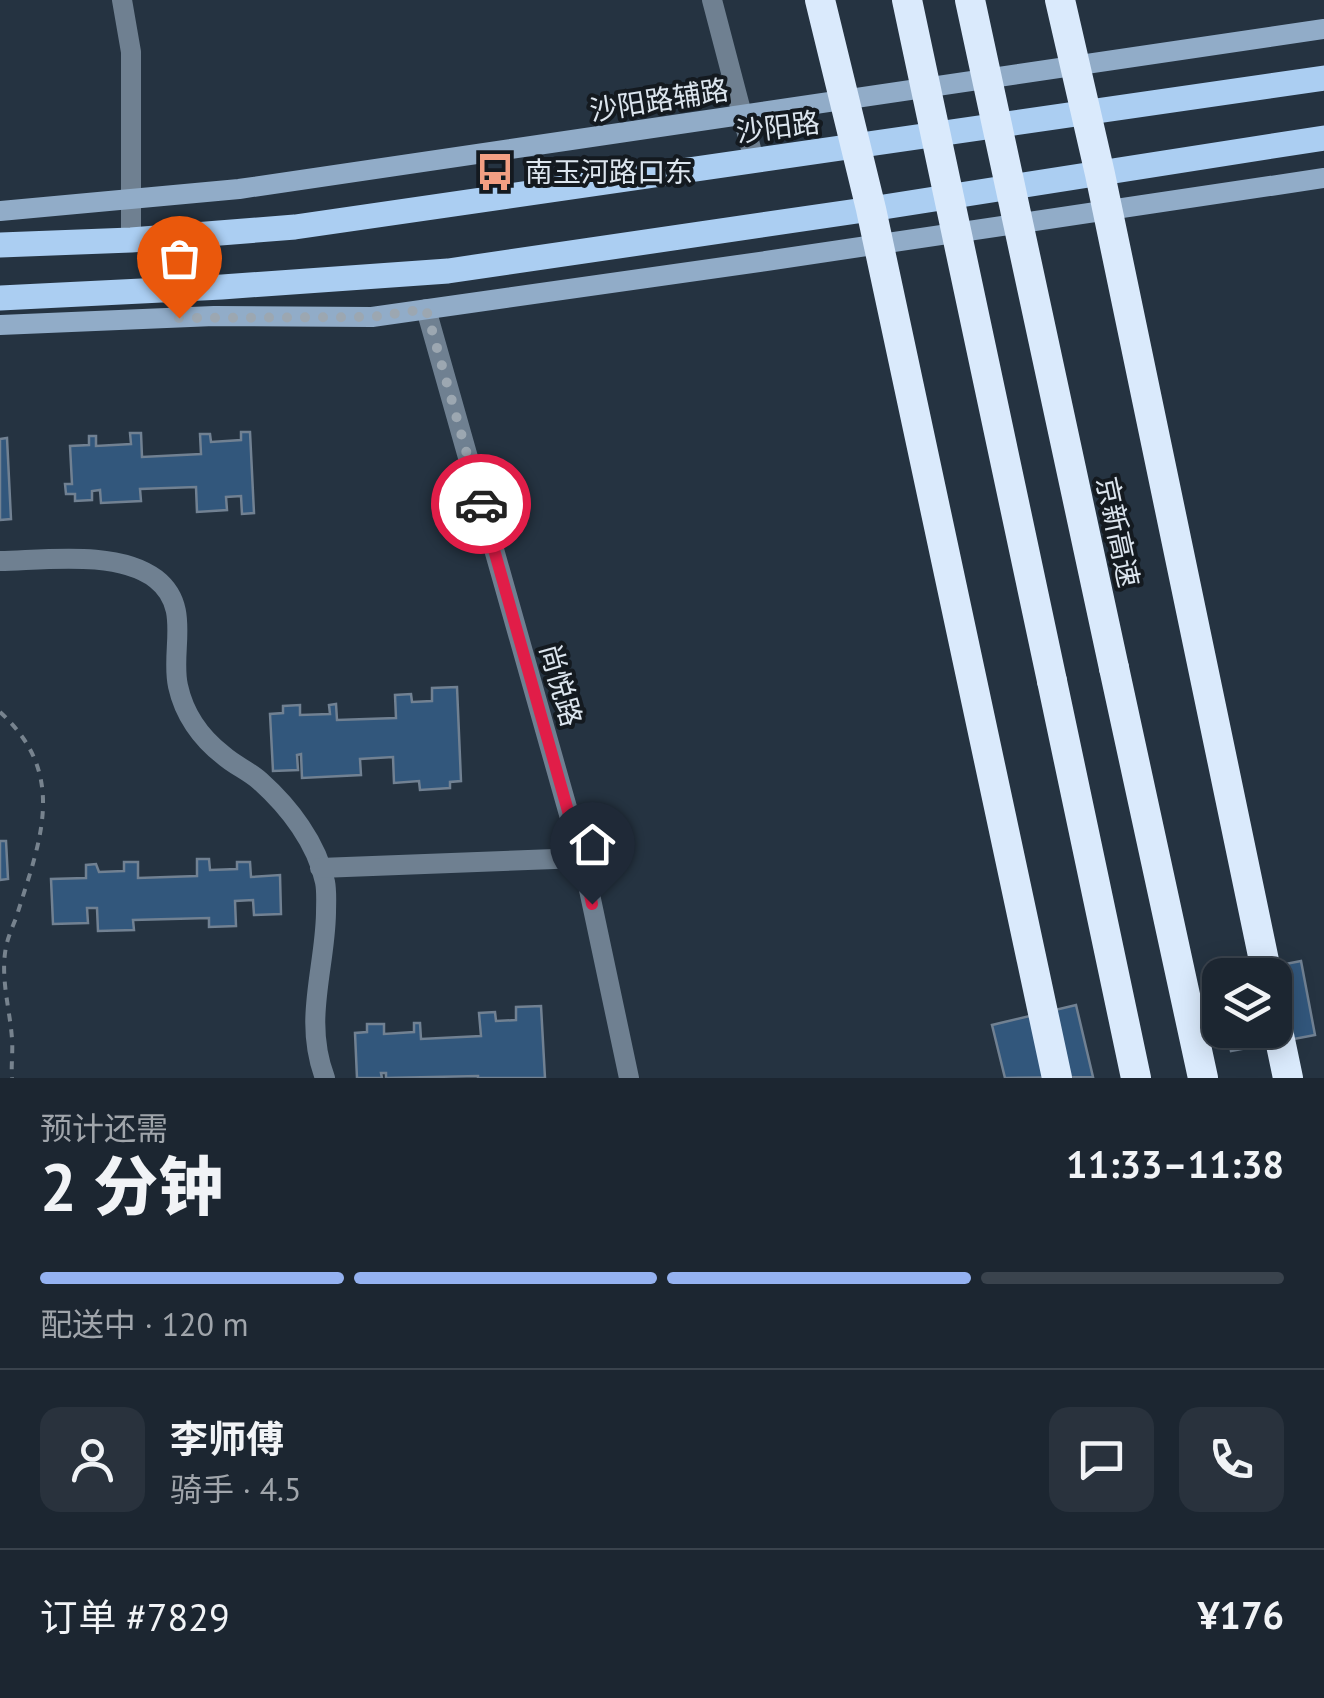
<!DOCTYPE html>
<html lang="zh">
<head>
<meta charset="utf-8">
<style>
	:root { --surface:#1c2631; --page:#29323d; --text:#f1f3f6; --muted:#a0a5ab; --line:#3a434d; --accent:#95b2f1 }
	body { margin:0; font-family:"PT Sans","Noto Sans SC",sans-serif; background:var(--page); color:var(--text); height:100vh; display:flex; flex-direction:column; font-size:38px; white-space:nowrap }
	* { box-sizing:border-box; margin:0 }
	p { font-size:32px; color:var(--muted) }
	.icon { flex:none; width:55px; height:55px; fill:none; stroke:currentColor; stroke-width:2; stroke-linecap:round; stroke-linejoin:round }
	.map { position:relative; height:1078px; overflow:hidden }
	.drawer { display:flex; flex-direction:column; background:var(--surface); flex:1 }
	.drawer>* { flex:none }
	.controls { position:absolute; left:1202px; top:958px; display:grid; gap:20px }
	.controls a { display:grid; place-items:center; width:90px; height:90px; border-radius:20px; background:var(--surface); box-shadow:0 5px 25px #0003,0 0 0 2px var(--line); font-size:50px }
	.pin { position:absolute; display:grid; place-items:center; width:85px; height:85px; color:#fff; margin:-102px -42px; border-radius:50% 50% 50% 0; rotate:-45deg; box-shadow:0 0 10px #0007 }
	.pin .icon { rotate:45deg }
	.courier { position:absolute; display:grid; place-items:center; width:100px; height:100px; margin:-50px; border:8px solid #e11d48; border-radius:50%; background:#fff; color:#222; box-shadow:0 2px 12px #0007 }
	.headline em { font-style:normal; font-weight:800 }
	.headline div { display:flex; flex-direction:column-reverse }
	.headline { display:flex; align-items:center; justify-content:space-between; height:170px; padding:0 40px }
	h1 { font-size:65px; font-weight:800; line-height:75px }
	.bar { display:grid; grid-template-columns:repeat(4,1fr); gap:15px 10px; align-content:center; height:120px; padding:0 40px }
	.bar i { height:12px; border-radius:8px; background:var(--line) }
	.bar .on { background:var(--accent) }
	.bar p { grid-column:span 4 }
	.line { display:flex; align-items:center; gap:25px; padding:0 40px; border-top:2px solid var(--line) }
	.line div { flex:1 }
	.round { display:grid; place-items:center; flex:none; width:105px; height:105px; border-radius:20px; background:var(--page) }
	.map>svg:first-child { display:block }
</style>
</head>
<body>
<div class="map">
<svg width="1324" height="1078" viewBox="0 0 1324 1078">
	<rect width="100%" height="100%" fill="#253341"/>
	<g fill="#32577c" stroke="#718192" stroke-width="2.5">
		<path d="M 241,432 L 250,432 L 254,513 L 242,514 L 241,496 L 226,497 L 227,510 L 197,512 L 196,487 L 140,489 L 141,501 L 101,503 L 100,490 L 92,491 L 92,500 L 75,501 L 75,494 L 66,494 L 65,484 L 72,484 L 70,446 L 89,445 L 89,436 L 96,436 L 96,446 L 131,444 L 130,433 L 141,433 L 142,457 L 201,454 L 200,434 L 210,434 L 211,442 L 241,440 Z"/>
		<path d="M 7,438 L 11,519 L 0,520 L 0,439 Z"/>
		<path d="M 457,687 L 461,781 L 450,782 L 450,788 L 420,790 L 419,781 L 394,783 L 393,757 L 360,759 L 361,775 L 302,778 L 301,754 L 297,755 L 298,770 L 273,771 L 270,714 L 283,713 L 283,706 L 300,705 L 300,715 L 330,714 L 329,705 L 336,704 L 337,720 L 396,718 L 395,695 L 411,694 L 412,702 L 432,701 L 432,688 Z"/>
		<path d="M 0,841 L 6,841 L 8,879 L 0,880 Z"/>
		<path d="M 197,859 L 209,859 L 210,870 L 237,869 L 237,862 L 250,862 L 251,877 L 280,875 L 281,914 L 254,915 L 253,900 L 235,901 L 236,926 L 209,927 L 209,918 L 133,920 L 134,930 L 98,931 L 97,908 L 87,908 L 88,923 L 53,924 L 51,879 L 86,878 L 86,865 L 96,864 L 99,872 L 124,871 L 124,862 L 138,862 L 138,878 L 197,876 Z"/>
		<path d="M 1301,961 L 1315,1035 L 1231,1051 L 1227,1030 L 1275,1030 L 1275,975 L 1229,975 Z"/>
		<path d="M 1076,1005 L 1093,1077 L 1005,1078 L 992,1025 Z"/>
		<path d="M 541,1006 L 545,1078 L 478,1078 L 478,1076 L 386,1078 L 386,1073 L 381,1073 L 382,1078 L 357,1078 L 355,1033 L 367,1032 L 367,1024 L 384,1024 L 384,1034 L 414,1032 L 414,1023 L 420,1023 L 421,1039 L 481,1036 L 479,1013 L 495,1012 L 496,1021 L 516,1020 L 516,1007 Z"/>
	</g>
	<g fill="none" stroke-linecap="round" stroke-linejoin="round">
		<path stroke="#77838e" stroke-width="4" stroke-dasharray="8 8" stroke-linecap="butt" d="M 0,712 C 69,775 40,841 16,918 C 12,928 8,937 6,947 C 0,978 10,1009 12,1039 C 13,1052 11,1065 12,1078"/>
		<g stroke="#6f8091" stroke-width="20">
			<path d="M 122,0 L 131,52 L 131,240"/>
			<path d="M 712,0 L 754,160"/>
			<path d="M 426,309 L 585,871 L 629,1078"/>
			<path d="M 0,561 C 46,560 118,550 156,579 C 192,607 170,650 178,686 C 184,714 201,738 223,755 C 234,765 249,771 260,781 C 289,807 317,843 325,882 C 327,892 326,903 326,913 C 325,970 303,1020 325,1078"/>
			<path d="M 320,868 L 581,858"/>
		</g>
		<g stroke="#91acc8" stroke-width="20">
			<path d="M 0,211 L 239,189 L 1324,29"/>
			<path d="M 0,325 L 214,316 L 372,317 L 766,261 L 1324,178"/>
		</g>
		<g stroke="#abcef2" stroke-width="25">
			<path d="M 0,245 L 131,240 L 295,227 L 1324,78"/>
			<path d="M 0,298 L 222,287 L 448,271 L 871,209 L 1324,138"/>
		</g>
		<g stroke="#daeafc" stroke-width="30">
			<path d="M 820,0 L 871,209 L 1057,1078"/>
			<path d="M 1060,0 L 1100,174 L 1267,975"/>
			<path d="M 1114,668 L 1203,1078"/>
			<path d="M 1052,681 L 1136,1078"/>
			<path d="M 1275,1016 L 1288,1078"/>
		</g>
		<g stroke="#daeafc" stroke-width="30">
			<path d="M 907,0 L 1052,681"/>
			<path d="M 970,0 L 1114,668"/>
		</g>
	</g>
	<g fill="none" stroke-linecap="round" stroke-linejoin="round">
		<path stroke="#9ca7b1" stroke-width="10" stroke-dasharray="0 18" d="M 179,318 L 372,317 L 426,309 L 481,504"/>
		<path stroke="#e11d48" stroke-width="12" d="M 481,504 L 585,871 L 592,904"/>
	</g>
	<defs>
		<g id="bus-bare" transform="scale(3)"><path d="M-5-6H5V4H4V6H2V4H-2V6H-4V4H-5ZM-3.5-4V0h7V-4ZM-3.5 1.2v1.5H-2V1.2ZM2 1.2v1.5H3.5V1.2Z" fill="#f39f83" stroke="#141a20" stroke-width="2.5" paint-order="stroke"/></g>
	</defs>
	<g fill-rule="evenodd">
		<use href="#bus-bare" x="495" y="172"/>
	</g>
	<g text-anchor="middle" stroke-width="8" stroke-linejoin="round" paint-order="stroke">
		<g font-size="28" fill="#dce5ee" stroke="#141a20">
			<text transform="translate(659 100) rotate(-9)" y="10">沙阳路辅路</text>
			<text transform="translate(778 127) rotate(-7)" y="10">沙阳路</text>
			<text transform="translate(1118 532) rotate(78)" y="10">京新高速</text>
			<text transform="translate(561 685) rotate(74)" y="10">尚悦路</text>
		</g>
		<g font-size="28" fill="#dce5ee" stroke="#141a20" text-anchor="start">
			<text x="525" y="182">南玉河路口东</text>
		</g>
	</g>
</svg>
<div class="controls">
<a><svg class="icon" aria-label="layers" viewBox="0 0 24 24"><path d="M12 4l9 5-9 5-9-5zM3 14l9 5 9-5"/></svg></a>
</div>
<div class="pin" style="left:179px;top:318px;background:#ea580c"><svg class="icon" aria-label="bag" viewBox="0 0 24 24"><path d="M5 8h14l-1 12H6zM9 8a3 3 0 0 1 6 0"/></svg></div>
<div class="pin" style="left:592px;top:904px;background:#1f2937"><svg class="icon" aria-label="home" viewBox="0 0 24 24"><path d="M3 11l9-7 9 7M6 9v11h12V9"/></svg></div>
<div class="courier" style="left:481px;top:504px"><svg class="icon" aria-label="car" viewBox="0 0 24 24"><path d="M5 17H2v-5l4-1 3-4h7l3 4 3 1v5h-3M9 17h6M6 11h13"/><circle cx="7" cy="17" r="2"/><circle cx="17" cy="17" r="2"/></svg></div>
</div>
<section class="drawer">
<div class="headline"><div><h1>2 分钟</h1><p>预计还需</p></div><em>11:33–11:38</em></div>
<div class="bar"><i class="on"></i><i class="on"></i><i class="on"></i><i></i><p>配送中 · 120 m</p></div>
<div class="line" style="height:180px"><a class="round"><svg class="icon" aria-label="person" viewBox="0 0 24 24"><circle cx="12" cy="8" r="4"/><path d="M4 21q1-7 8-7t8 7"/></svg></a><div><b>李师傅</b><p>骑手 · 4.5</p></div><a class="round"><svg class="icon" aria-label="chat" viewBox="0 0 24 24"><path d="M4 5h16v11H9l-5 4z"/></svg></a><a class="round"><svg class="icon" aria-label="phone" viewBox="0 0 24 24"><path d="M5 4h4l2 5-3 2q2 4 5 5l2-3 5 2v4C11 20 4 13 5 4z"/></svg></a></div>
<div class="line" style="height:130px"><div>订单 #7829</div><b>¥176</b></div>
</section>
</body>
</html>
